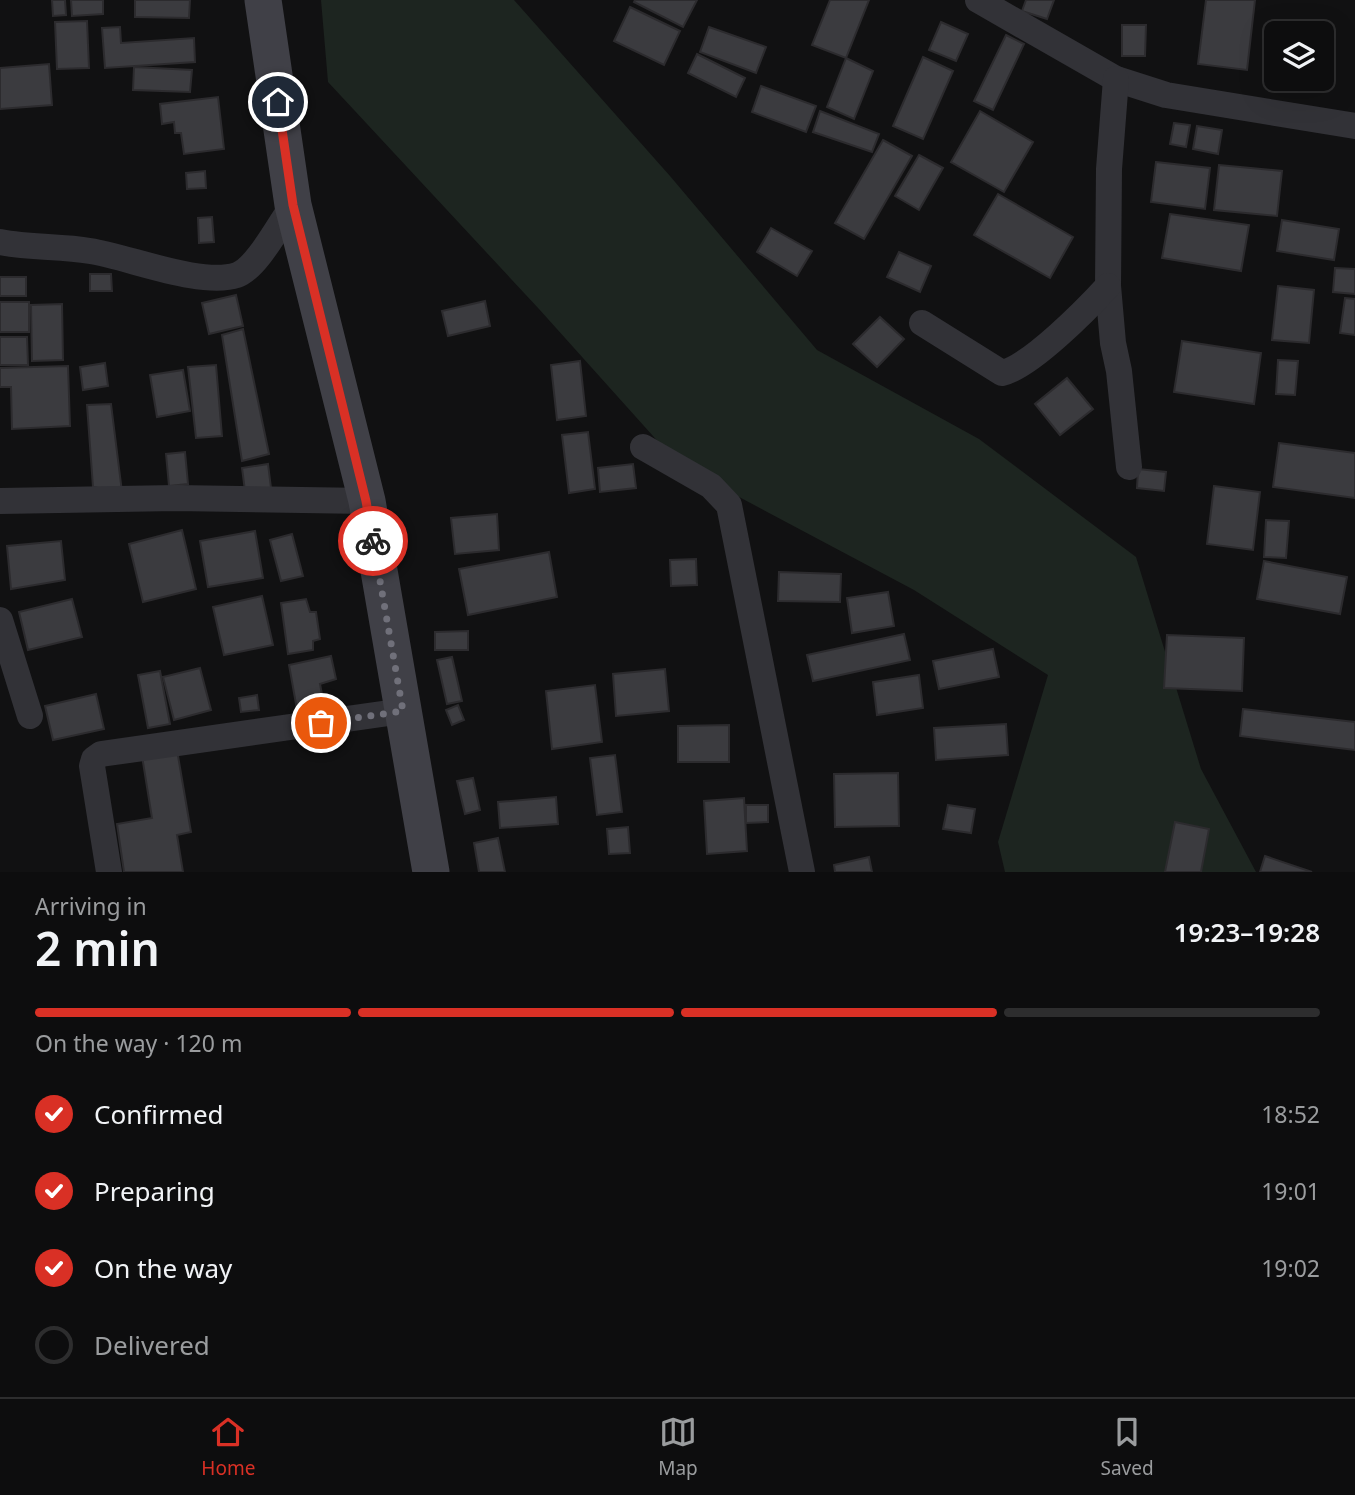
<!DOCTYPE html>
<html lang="en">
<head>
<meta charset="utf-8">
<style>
	:root { --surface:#0d0d0e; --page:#161617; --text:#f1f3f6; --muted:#9a9c9e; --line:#2d2d2e; --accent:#d93025 }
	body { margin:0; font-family:"Noto Sans",sans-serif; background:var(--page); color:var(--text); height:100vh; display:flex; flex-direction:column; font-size:26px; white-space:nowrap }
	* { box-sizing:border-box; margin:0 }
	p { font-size:23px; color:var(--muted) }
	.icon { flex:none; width:38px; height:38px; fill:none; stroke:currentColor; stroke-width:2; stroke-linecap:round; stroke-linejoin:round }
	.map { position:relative; height:872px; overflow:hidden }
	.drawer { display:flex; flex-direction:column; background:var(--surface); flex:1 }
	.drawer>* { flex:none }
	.controls { position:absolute; left:1264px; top:21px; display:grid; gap:14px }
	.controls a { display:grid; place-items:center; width:70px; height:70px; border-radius:10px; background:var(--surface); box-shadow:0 7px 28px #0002,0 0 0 2px var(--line); font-size:35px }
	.pin { position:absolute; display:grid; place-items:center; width:60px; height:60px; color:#fff; margin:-30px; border:4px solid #fff; border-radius:50%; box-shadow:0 2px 7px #0007 }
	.courier { position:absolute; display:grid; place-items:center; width:70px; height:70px; margin:-35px; border:5px solid #d93025; border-radius:50%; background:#fff; color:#222; box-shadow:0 2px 9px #0007 }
	.headline em { font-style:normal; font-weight:600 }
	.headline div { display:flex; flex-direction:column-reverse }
	.headline { display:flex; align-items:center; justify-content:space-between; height:119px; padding:0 35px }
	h1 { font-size:46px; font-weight:600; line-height:52px }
	.bar { display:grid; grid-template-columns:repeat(4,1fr); gap:10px 7px; align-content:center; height:84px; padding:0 35px }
	.bar i { height:9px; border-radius:5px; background:var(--line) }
	.bar .active { background:var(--accent) }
	.bar p { grid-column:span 4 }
	ol { padding:0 35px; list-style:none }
	li { display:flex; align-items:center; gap:21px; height:77px }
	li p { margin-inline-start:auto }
	li .icon { padding:7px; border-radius:50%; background:var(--accent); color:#fff; stroke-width:4 }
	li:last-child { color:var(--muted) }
	li i { width:38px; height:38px; border:4px solid var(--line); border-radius:50% }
	.menu { display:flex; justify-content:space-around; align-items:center; height:98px; border-top:2px solid var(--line); background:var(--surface); font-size:19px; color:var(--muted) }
	.menu a { display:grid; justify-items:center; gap:4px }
	.menu .active { color:var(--accent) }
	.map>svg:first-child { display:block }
</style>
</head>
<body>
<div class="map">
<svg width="1355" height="872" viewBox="0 0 1355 872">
	<rect width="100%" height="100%" fill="#111112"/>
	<path fill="#1d2520" d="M 321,0 L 514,0 L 670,176 L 817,350 L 979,439 L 1136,557 L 1201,769 L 1256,872 L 1005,872 L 998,842 L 1048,675 L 914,590 L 679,465 L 539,309 L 328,82 Z"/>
	<g fill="#3b3b3f" stroke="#2c2b2e" stroke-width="2">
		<path d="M 52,0 L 65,0 L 66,15 L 53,16 Z"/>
		<path d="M 71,0 L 103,0 L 103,14 L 72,16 Z"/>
		<path d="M 135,0 L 190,0 L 189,18 L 135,17 Z"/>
		<path d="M 635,0 L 697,0 L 683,27 L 634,2 Z"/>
		<path d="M 830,0 L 869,0 L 846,58 L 812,45 Z"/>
		<path d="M 1026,0 L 1054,0 L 1047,19 L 1022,11 Z"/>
		<path d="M 1206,0 L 1255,0 L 1247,70 L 1198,64 Z"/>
		<path d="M 630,7 L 680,31 L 664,65 L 614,41 Z"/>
		<path d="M 87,21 L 89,68 L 57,69 L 55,22 Z"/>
		<path d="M 941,22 L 968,34 L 956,61 L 929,50 Z"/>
		<path d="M 1122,25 L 1146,25 L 1145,56 L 1122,56 Z"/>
		<path d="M 120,27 L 121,43 L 194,38 L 195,62 L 105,68 L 102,28 Z"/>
		<path d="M 709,27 L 766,47 L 756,73 L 700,52 Z"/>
		<path d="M 1006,35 L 1024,44 L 993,110 L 974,101 Z"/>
		<path d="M 697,54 L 745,78 L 736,97 L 688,73 Z"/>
		<path d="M 923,57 L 953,71 L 923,139 L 893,126 Z"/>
		<path d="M 846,58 L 873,71 L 854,119 L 827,107 Z"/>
		<path d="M 49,64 L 52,105 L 0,109 L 0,68 Z"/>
		<path d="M 134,67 L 192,70 L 190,92 L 133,90 Z"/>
		<path d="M 761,86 L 816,106 L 806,132 L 752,112 Z"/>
		<path d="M 218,97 L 224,149 L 184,154 L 181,133 L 175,133 L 174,122 L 162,124 L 160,104 Z"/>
		<path d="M 820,111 L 879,134 L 872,152 L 813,132 Z"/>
		<path d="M 980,111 L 1033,142 L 1004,192 L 951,162 Z"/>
		<path d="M 1174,123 L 1190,125 L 1186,147 L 1170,144 Z"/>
		<path d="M 1197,126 L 1222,130 L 1218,154 L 1193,149 Z"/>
		<path d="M 883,140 L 912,156 L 864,239 L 835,223 Z"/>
		<path d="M 919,155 L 943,168 L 919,210 L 895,196 Z"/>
		<path d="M 1156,162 L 1210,168 L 1205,209 L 1151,202 Z"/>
		<path d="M 1219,165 L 1282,171 L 1277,216 L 1214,210 Z"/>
		<path d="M 205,171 L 206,188 L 187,189 L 186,173 Z"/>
		<path d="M 998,194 L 1073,237 L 1050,278 L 974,235 Z"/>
		<path d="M 1170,214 L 1249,225 L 1241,271 L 1162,258 Z"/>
		<path d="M 212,217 L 214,242 L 199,243 L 198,218 Z"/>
		<path d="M 1282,220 L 1339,229 L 1334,260 L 1277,251 Z"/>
		<path d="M 771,228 L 812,251 L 797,276 L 757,252 Z"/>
		<path d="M 899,252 L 931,266 L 920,292 L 887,277 Z"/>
		<path d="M 1335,268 L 1355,269 L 1355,294 L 1333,292 Z"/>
		<path d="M 90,274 L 111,274 L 112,291 L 90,291 Z"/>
		<rect x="0" y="277" width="26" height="19"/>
		<path d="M 1278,286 L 1314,290 L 1309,343 L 1272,340 Z"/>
		<path d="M 236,295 L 243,326 L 209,334 L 202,303 Z"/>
		<path d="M 1345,298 L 1355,299 L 1355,335 L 1340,333 Z"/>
		<path d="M 485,301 L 490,326 L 448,336 L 442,311 Z"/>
		<rect x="0" y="302" width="29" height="30"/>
		<path d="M 62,304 L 63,360 L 32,361 L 31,305 Z"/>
		<path d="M 880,317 L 904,339 L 877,367 L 853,344 Z"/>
		<path d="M 243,329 L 269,454 L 242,461 L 222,335 Z"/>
		<path d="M 0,337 L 27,337 L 28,365 L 0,365 Z"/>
		<path d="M 1182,341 L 1261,353 L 1254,404 L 1174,392 Z"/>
		<path d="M 1278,360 L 1298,361 L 1295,395 L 1276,394 Z"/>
		<path d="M 580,361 L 586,416 L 557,420 L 551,365 Z"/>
		<path d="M 105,363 L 108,386 L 83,390 L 80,367 Z"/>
		<path d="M 216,365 L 222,436 L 196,438 L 188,367 Z"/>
		<path d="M 68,366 L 70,426 L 12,429 L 11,387 L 0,387 L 0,368 Z"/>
		<path d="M 183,370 L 190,411 L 157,417 L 150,375 Z"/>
		<path d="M 1067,378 L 1093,409 L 1060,435 L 1035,404 Z"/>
		<path d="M 111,404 L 122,492 L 93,487 L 87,405 Z"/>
		<path d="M 588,432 L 595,489 L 569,493 L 562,435 Z"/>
		<path d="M 1279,443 L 1355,453 L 1355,498 L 1273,487 Z"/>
		<path d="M 185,452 L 188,484 L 169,486 L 166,454 Z"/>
		<path d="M 268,464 L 271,488 L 245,491 L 242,468 Z"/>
		<path d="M 633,464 L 636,488 L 600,492 L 598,468 Z"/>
		<path d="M 1138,469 L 1166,472 L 1164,491 L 1137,488 Z"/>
		<path d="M 1214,486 L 1260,492 L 1253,550 L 1207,544 Z"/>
		<path d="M 497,514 L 499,550 L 455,554 L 451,518 Z"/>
		<path d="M 1266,520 L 1289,521 L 1286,558 L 1264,557 Z"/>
		<path d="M 182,530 L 196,589 L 143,602 L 129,544 Z"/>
		<path d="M 255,531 L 263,578 L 208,587 L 200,541 Z"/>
		<path d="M 292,534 L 303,576 L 281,581 L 270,540 Z"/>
		<path d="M 61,541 L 65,580 L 11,589 L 7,546 Z"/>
		<path d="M 549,552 L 557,597 L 468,615 L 459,569 Z"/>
		<path d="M 696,559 L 697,585 L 671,586 L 670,560 Z"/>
		<path d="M 1264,561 L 1347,577 L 1340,614 L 1257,599 Z"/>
		<path d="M 779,572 L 841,574 L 840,602 L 778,601 Z"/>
		<path d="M 888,592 L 894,626 L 852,633 L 847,598 Z"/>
		<path d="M 262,596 L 273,645 L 224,655 L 213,607 Z"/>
		<path d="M 72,599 L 82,637 L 28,650 L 19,612 Z"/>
		<path d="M 306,599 L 310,612 L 316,612 L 320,639 L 313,641 L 313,650 L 288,654 L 281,603 Z"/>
		<path d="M 468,631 L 468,650 L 435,650 L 435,632 Z"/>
		<path d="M 904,634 L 910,660 L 813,681 L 807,655 Z"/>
		<path d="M 1167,635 L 1244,638 L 1242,691 L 1164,688 Z"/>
		<path d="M 993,649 L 999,677 L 939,689 L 933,661 Z"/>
		<path d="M 331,656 L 336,679 L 320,684 L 325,710 L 298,715 L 289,665 Z"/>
		<path d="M 452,657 L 462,701 L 447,704 L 437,660 Z"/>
		<path d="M 200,668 L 211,710 L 174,720 L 163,677 Z"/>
		<path d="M 665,669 L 669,711 L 616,716 L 613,674 Z"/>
		<path d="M 160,671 L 170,724 L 148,728 L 138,675 Z"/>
		<path d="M 919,675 L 923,708 L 877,715 L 873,682 Z"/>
		<path d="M 595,685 L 602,742 L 552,749 L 546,691 Z"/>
		<path d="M 96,694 L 104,729 L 53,740 L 45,706 Z"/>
		<path d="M 257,695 L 259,710 L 241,712 L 239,698 Z"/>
		<path d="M 458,705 L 464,720 L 452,725 L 446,710 Z"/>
		<path d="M 1243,709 L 1355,722 L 1355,750 L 1240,736 Z"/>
		<path d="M 1006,724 L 1008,755 L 936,760 L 934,728 Z"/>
		<path d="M 729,725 L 729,762 L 678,762 L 678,726 Z"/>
		<path d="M 177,750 L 191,832 L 177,835 L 183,872 L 124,872 L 117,824 L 152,818 L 142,756 Z"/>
		<path d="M 615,755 L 622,812 L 597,815 L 590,758 Z"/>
		<path d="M 898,773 L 899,826 L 835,827 L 834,774 Z"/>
		<path d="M 473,778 L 480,810 L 465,814 L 457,781 Z"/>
		<path d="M 556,797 L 558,824 L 500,828 L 498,802 Z"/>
		<path d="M 744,798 L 747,851 L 707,854 L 704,801 Z"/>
		<path d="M 746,805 L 768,805 L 768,822 L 746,823 Z"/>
		<path d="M 948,805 L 975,809 L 971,833 L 943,829 Z"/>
		<path d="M 1175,822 L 1209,829 L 1201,872 L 1165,872 Z"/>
		<path d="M 628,827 L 630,853 L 609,854 L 607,829 Z"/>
		<path d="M 498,838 L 505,872 L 479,872 L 474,843 Z"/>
		<path d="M 1265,856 L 1312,872 L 1260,872 Z"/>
		<path d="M 869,857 L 872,872 L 835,872 L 834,865 Z"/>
	</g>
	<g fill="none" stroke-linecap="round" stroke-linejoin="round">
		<g stroke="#323237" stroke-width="26">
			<path d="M 978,0 L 1116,79 L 1166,95 L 1355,126"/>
			<path d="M 1116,79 L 1109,169 L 1108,286 L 1113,343 L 1119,371 L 1129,467"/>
			<path d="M 0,242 C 30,248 60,246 90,251 C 129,257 201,287 237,275 C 257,268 280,223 293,205"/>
			<path d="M 922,323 L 1002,373 C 1030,367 1087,309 1108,286"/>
			<path d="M 643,447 L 711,486 L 729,505 L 802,872"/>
			<path d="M 0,501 L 176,498 L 367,501"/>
			<path d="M 0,620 L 30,716"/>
			<path d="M 109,872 L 92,766 L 94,759 L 101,754 L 403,711"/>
		</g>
		<path stroke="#404047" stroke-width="37" d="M 263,0 L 293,205 L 367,501 L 431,872"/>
	</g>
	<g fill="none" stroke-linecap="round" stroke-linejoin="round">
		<path stroke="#70707a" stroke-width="7" stroke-dasharray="0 12.6" d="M 321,723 L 403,711 L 373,541"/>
		<path stroke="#d93025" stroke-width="9" d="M 278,102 L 293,205 L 366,501 L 373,541"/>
	</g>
</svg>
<div class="controls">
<a><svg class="icon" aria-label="layers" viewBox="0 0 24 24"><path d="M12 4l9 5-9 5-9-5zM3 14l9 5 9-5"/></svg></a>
</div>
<div class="pin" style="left:321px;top:723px;background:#ea580c"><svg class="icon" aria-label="bag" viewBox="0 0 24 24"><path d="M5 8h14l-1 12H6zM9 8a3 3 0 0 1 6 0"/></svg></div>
<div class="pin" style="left:278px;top:102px;background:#1f2937"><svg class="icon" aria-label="home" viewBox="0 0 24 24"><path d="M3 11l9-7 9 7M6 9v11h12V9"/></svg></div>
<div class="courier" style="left:373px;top:541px"><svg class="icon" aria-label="bike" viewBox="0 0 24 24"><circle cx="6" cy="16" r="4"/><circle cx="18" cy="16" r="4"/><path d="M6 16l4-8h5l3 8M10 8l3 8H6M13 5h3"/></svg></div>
</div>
<section class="drawer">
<div class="headline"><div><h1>2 min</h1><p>Arriving in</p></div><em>19:23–19:28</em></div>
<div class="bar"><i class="active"></i><i class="active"></i><i class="active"></i><i></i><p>On the way · 120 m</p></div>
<ol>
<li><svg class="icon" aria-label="check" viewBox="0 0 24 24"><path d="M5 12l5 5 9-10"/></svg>Confirmed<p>18:52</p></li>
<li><svg class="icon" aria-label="check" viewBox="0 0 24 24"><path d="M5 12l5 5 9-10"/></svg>Preparing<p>19:01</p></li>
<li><svg class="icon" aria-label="check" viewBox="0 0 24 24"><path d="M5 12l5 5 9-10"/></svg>On the way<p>19:02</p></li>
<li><i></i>Delivered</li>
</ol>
</section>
<nav class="menu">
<a class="active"><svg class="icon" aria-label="home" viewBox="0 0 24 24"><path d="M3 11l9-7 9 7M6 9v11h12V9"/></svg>Home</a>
<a><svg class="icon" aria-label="map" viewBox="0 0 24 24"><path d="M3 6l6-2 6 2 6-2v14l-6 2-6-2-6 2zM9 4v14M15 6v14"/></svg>Map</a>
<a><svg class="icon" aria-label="saved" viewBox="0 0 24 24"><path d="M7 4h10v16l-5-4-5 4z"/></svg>Saved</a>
</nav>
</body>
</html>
